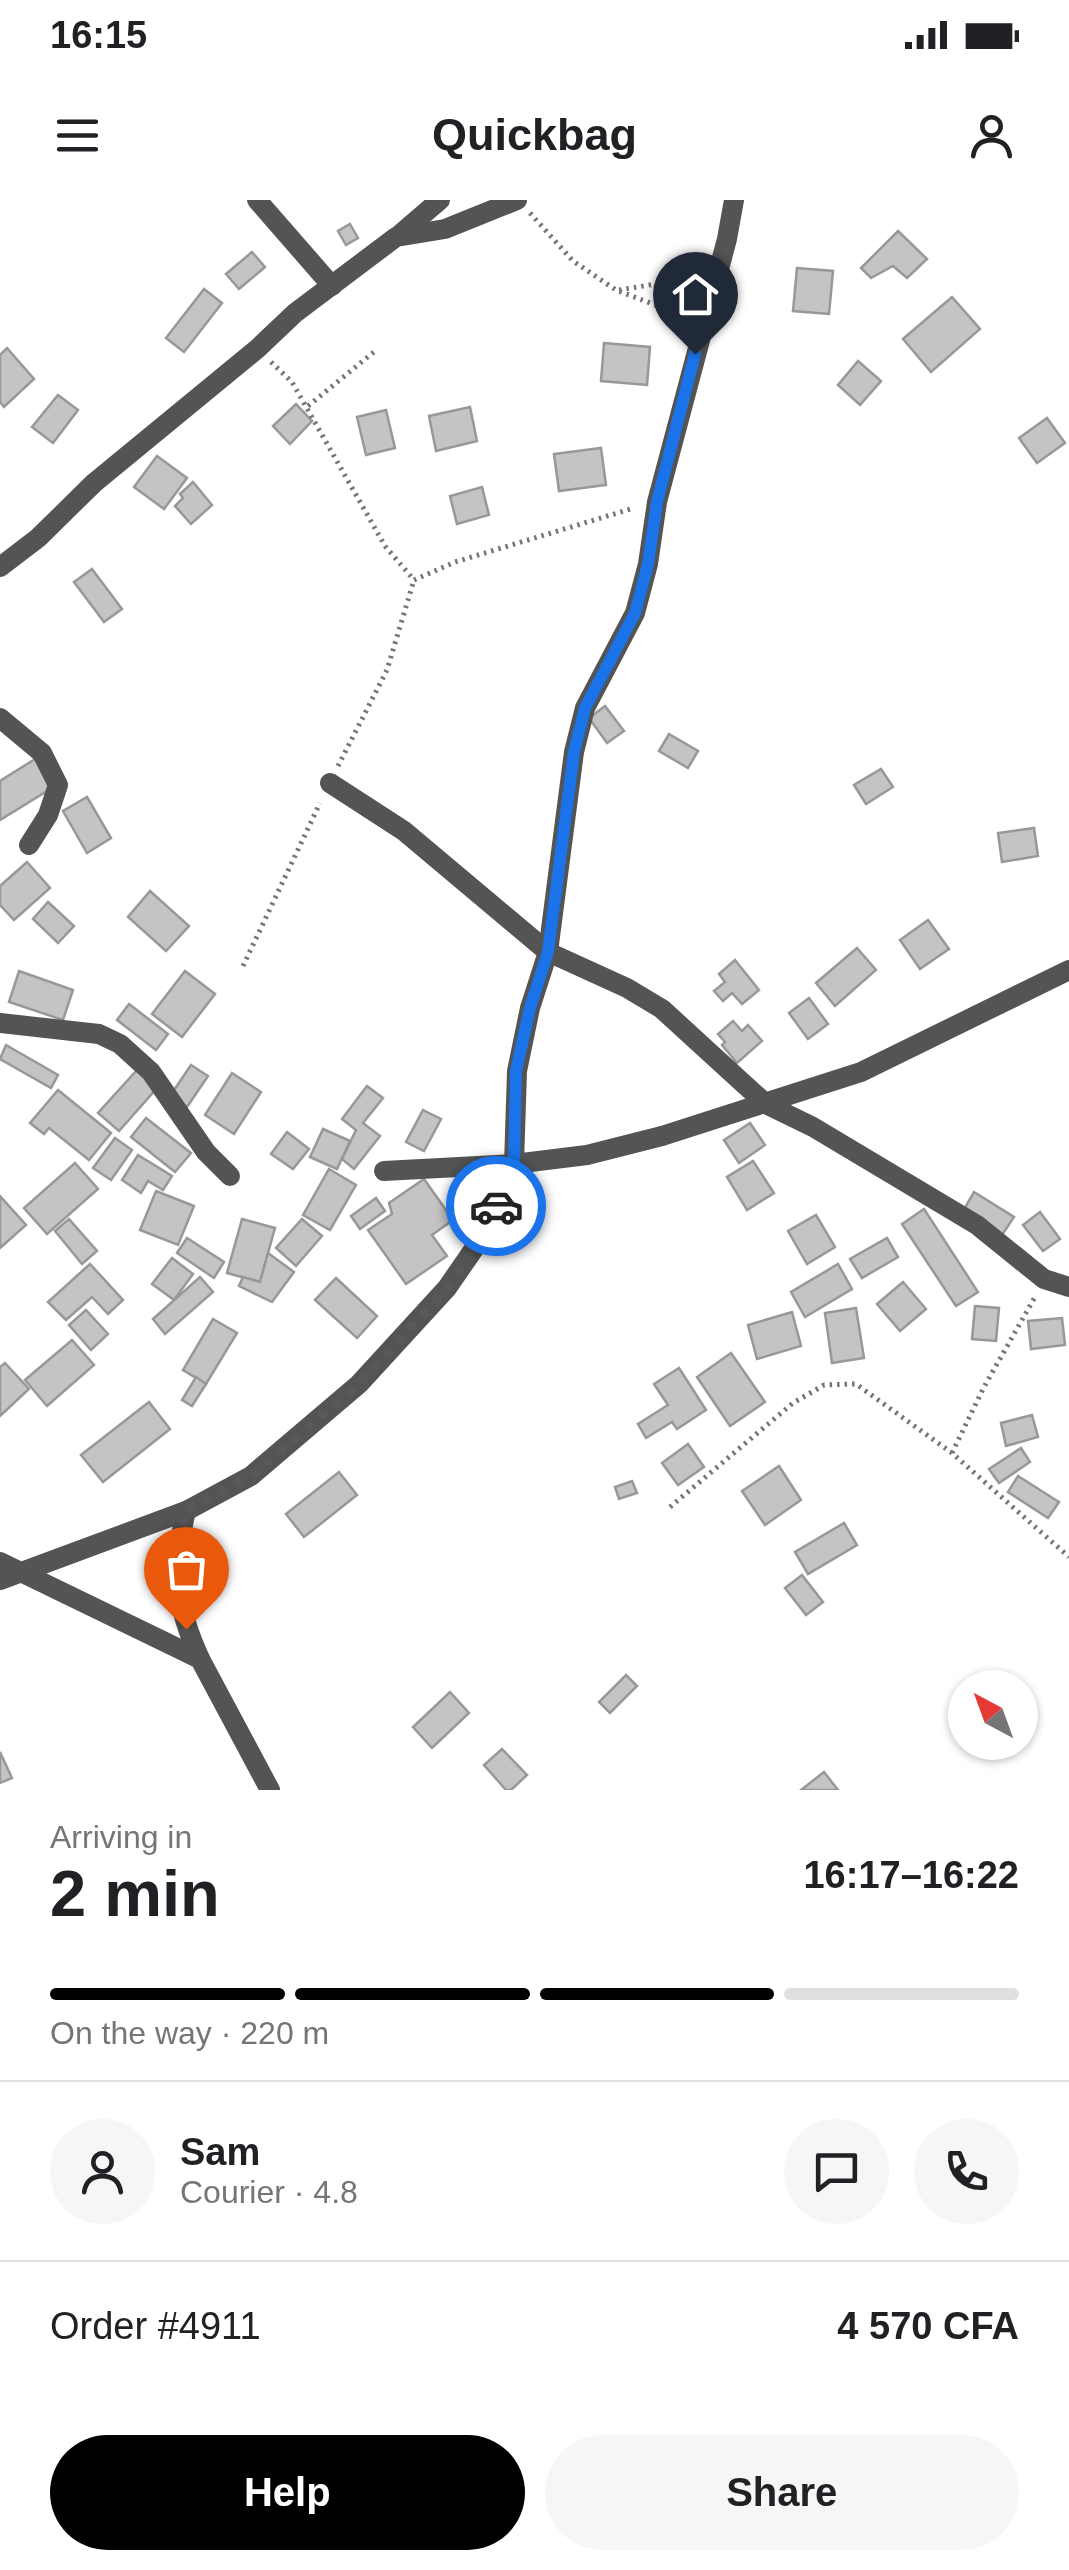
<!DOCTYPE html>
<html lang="en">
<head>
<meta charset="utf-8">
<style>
	:root { --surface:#fff; --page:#f6f6f6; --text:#202124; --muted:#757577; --line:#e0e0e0; --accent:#000 }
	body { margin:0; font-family:Helvetica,sans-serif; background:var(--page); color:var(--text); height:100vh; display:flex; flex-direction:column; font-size:38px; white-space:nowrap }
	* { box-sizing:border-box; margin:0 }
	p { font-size:32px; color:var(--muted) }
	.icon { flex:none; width:55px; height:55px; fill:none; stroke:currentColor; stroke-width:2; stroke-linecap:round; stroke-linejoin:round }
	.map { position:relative; height:1590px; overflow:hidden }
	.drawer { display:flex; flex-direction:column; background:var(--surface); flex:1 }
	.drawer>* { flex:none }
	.needle { width:65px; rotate:319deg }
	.fabs { position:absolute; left:948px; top:1470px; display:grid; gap:20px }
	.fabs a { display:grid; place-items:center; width:90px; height:90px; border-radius:50%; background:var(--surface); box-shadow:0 2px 8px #0004; font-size:50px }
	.pin { position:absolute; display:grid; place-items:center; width:85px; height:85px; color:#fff; margin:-102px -42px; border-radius:50% 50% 50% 0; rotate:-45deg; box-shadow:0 0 10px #0007 }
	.pin .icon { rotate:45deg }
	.courier { position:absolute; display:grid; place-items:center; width:100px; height:100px; margin:-50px; border:8px solid #1a73e8; border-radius:50%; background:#fff; color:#222; box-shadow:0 2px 12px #0007 }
	.summary em { font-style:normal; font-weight:600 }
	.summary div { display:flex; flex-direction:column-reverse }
	.summary { display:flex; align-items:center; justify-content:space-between; height:170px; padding:0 50px }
	h1 { font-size:65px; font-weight:600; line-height:75px }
	.bar { display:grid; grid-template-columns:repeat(4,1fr); gap:15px 10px; align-content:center; height:120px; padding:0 50px }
	.bar i { height:12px; border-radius:8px; background:var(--line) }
	.bar .current { background:var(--accent) }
	.bar p { grid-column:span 4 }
	.line { display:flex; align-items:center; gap:25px; padding:0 50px; border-top:2px solid var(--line) }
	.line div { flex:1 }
	.round { display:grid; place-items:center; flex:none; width:105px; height:105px; border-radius:52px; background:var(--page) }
	.primary-button { display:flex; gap:20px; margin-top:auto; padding:20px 50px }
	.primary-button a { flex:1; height:115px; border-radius:60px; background:var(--accent); color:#fff; font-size:40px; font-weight:600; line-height:115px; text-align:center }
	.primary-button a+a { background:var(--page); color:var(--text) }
	.status { display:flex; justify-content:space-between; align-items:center; height:70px; padding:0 50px; background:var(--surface); direction:ltr }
	.status svg { height:28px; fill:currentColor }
	header { display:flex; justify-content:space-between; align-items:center; height:130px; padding:0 50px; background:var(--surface); font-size:45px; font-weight:600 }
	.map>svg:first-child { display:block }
</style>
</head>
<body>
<div class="status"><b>16:15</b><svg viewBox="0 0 49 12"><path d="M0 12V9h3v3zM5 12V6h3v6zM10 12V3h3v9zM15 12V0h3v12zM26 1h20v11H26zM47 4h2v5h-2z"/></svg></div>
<header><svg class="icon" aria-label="menu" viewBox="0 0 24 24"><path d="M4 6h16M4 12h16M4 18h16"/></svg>Quickbag<svg class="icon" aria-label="person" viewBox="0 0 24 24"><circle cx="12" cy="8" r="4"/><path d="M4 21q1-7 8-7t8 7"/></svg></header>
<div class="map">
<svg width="1069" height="1590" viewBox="0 0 1069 1590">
	<rect width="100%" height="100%" fill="#fff"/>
	<g fill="#c4c4c4" stroke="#989898" stroke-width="2.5">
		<path d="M 350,24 L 358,38 L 346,45 L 338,31 Z"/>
		<path d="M 898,31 L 927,59 L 907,78 L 893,66 L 871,78 L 861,68 Z"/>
		<path d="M 252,52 L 265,67 L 239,89 L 226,74 Z"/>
		<path d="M 797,68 L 833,71 L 829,114 L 793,111 Z"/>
		<path d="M 204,89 L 222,103 L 184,152 L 166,138 Z"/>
		<path d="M 952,97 L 980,129 L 931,172 L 903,139 Z"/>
		<path d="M 604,143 L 650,147 L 647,185 L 601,181 Z"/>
		<path d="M 7,148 L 34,179 L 4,207 L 0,202 L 0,155 Z"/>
		<path d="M 858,161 L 881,181 L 860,205 L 838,185 Z"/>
		<path d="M 58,195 L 78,210 L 53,243 L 32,227 Z"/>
		<path d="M 296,204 L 312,221 L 290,244 L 273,226 Z"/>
		<path d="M 470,207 L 477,241 L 436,251 L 429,216 Z"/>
		<path d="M 386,210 L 395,248 L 366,255 L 357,217 Z"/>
		<path d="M 1047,218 L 1065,243 L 1037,263 L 1019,238 Z"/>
		<path d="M 601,248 L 606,285 L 559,291 L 554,254 Z"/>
		<path d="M 157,256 L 187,278 L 164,309 L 134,287 Z"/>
		<path d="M 193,282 L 212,305 L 191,324 L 175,306 L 183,298 L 180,294 Z"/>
		<path d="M 482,287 L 489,315 L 457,324 L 450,296 Z"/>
		<path d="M 92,369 L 122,409 L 104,422 L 74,382 Z"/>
		<path d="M 605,506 L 624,531 L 607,543 L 589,518 Z"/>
		<path d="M 669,534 L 698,551 L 688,568 L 659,551 Z"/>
		<path d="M 35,559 L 52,588 L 0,620 L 0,581 Z"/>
		<path d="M 881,569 L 893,587 L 866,604 L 854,585 Z"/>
		<path d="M 87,597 L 111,638 L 87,653 L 63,611 Z"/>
		<path d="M 1034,628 L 1038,656 L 1002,662 L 998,633 Z"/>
		<path d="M 27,662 L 50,688 L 14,720 L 0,705 L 0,686 Z"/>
		<path d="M 150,691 L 189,726 L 166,751 L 128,717 Z"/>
		<path d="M 48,702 L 74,726 L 58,743 L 33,719 Z"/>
		<path d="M 928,720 L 949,749 L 920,769 L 900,740 Z"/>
		<path d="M 857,748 L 876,770 L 835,806 L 816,783 Z"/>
		<path d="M 735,760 L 759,790 L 742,804 L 732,793 L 723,801 L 714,791 L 725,782 L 719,774 Z"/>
		<path d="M 19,771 L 73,790 L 63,820 L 9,802 Z"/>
		<path d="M 185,771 L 215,794 L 182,837 L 152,814 Z"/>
		<path d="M 809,798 L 828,824 L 808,839 L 789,813 Z"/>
		<path d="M 129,804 L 168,834 L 156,850 L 117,820 Z"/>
		<path d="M 733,821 L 742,831 L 748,825 L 762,841 L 737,863 L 722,845 L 725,842 L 718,834 Z"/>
		<path d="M 6,845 L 58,875 L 51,888 L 0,859 Z"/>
		<path d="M 191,865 L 208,876 L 187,907 L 170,896 Z"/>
		<path d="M 137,870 L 157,888 L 119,931 L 98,913 Z"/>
		<path d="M 232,873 L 261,892 L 234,934 L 205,915 Z"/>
		<path d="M 367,886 L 383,898 L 363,923 L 380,936 L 354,969 L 342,959 L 356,930 L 342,919 Z"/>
		<path d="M 58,890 L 111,933 L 89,960 L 49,928 L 44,934 L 30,923 Z"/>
		<path d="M 423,910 L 441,919 L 424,951 L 406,942 Z"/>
		<path d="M 146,918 L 191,953 L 175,972 L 131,937 Z"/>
		<path d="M 750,923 L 765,945 L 739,963 L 724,940 Z"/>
		<path d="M 323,929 L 350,941 L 337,969 L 310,957 Z"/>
		<path d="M 287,932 L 309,949 L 293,969 L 271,954 Z"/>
		<path d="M 115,938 L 132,950 L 111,980 L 93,968 Z"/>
		<path d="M 138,955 L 172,976 L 163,990 L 148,981 L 141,993 L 122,980 Z"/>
		<path d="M 753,961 L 774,993 L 747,1010 L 727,977 Z"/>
		<path d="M 75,963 L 98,989 L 47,1034 L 24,1008 Z"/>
		<path d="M 329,969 L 356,985 L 330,1030 L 303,1015 Z"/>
		<path d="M 424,979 L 453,1020 L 432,1035 L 447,1056 L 406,1084 L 368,1030 L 392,1014 L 389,1003 Z"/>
		<path d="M 156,991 L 194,1006 L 178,1045 L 140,1030 Z"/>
		<path d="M 974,992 L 1014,1017 L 1002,1035 L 963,1011 Z"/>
		<path d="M 0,996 L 26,1025 L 0,1048 Z"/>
		<path d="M 376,998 L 385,1011 L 360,1029 L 351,1016 Z"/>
		<path d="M 924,1009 L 978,1092 L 956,1106 L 902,1024 Z"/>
		<path d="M 1040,1012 L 1060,1039 L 1043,1051 L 1023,1025 Z"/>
		<path d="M 816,1015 L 835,1047 L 807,1064 L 788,1031 Z"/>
		<path d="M 69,1019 L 97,1051 L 82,1064 L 55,1031 Z"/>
		<path d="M 242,1019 L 275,1028 L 260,1082 L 227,1073 Z"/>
		<path d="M 302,1019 L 322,1036 L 296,1066 L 276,1048 Z"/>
		<path d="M 187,1038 L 224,1062 L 214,1078 L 177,1053 Z"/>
		<path d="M 887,1038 L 898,1057 L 862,1078 L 850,1059 Z"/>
		<path d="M 268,1053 L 294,1072 L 272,1102 L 239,1086 L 243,1077 L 260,1082 Z"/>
		<path d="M 172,1058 L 193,1074 L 174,1100 L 152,1084 Z"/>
		<path d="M 90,1064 L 123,1100 L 108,1114 L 92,1097 L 66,1120 L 48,1102 Z"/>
		<path d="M 838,1064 L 852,1089 L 805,1117 L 791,1092 Z"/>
		<path d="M 200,1077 L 213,1092 L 165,1134 L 153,1119 Z"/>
		<path d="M 336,1078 L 377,1116 L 357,1138 L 315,1100 Z"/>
		<path d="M 903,1082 L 926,1109 L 900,1131 L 877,1104 Z"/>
		<path d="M 975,1106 L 999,1108 L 996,1141 L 972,1139 Z"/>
		<path d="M 856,1108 L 864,1158 L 832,1163 L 825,1113 Z"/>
		<path d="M 86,1110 L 108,1134 L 91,1150 L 69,1125 Z"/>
		<path d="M 792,1112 L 801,1146 L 757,1159 L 748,1125 Z"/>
		<path d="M 1062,1118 L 1065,1145 L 1031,1149 L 1028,1121 Z"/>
		<path d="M 213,1119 L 237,1133 L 206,1184 L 183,1170 Z"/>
		<path d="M 72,1140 L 94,1165 L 47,1206 L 25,1180 Z"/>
		<path d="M 731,1153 L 765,1202 L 730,1226 L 697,1177 Z"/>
		<path d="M 5,1163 L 29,1189 L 0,1216 L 0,1167 Z"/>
		<path d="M 679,1168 L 706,1210 L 677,1229 L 672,1222 L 646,1238 L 638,1224 L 668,1205 L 654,1184 Z"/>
		<path d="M 196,1177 L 206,1184 L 192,1206 L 182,1200 Z"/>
		<path d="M 149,1202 L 170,1229 L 103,1282 L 81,1255 Z"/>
		<path d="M 1032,1215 L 1038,1237 L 1006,1246 L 1001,1223 Z"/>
		<path d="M 688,1244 L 704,1267 L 678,1285 L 662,1263 Z"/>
		<path d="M 1021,1248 L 1030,1262 L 999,1283 L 989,1269 Z"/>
		<path d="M 779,1266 L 801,1300 L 765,1325 L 742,1291 Z"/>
		<path d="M 339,1272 L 357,1295 L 304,1337 L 286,1314 Z"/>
		<path d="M 1018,1276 L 1059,1302 L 1048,1318 L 1008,1292 Z"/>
		<path d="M 632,1281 L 637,1293 L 619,1299 L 615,1287 Z"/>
		<path d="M 844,1323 L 857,1345 L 808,1374 L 795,1352 Z"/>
		<path d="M 802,1375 L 823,1402 L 806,1415 L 785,1388 Z"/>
		<path d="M 626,1475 L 637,1486 L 610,1513 L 599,1502 Z"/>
		<path d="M 450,1492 L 469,1513 L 432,1548 L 413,1527 Z"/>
		<path d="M 502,1549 L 527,1575 L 511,1590 L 506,1590 L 484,1565 Z"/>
		<path d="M 0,1552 L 12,1578 L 0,1583 Z"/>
		<path d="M 824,1572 L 838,1590 L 801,1590 Z"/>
	</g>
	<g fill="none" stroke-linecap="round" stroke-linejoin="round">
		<g stroke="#767676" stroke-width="5" stroke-dasharray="2.5 5" stroke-linecap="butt">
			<path d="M 530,13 L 573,61 L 616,90 L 684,116"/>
			<path d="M 619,90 L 692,78"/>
			<path d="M 271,162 L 292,182 L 385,346 L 414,380"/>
			<path d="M 308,206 L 375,151"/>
			<path d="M 414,380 L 455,362 L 634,308"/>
			<path d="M 338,566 L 387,470 L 414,380"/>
			<path d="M 243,766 L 320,603"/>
			<path d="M 952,1253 L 984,1187 L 1035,1097"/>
			<path d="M 670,1307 L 793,1203 L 824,1185 L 856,1184 L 952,1253 L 1069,1357"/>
		</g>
		<g stroke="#545454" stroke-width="20">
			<path d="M 257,0 L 332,86"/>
			<path d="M 398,36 L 440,0"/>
			<path d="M 0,367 L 38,338 L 94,283 L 257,149 L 295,113 L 396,37 L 445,29 L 517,0"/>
			<path d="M 0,518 L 42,553 L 58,585 L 48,615 L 29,645"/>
			<path d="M 330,583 L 404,631 L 548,752 L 627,788 L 662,809 L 766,904 L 813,927 L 977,1025 L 1044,1079 L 1069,1087"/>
			<path d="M 0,823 L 99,834 L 120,844 L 151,872 L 206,952 L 230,976"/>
			<path d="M 384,971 L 514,964 L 587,955 L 662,936 L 861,872 L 1069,770"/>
			<path d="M 186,1311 C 172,1370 175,1404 200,1459"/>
			<path d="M 0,1362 L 200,1459 L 270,1590"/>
			<path d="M 0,1380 L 186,1311 L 251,1276 L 359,1184 L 447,1088 L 485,1033 L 514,964 L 517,871 L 530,808 L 548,752 L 574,552 L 585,508 L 635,413 L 648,364 L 657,302 L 727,39 L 734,0"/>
		</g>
	</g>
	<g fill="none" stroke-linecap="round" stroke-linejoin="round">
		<path stroke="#595959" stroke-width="10" stroke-dasharray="0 18" d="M 186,1429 C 174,1388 176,1353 186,1311 L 251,1276 L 359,1184 L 447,1088 L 485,1033 L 496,1006"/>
		<path stroke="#1a73e8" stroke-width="12" d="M 496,1006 L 514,964 L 516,871 L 530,808 L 548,752 L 574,552 L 585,508 L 635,413 L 648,364 L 657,302 L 695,154"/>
	</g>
</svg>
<div class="fabs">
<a><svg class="needle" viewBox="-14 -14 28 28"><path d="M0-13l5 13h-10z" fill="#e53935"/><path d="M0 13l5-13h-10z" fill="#757577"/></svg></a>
</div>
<div class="pin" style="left:186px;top:1429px;background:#ea580c"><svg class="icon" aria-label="bag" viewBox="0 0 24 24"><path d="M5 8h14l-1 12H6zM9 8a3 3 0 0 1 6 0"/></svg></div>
<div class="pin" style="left:695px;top:154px;background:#1f2937"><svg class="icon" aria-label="home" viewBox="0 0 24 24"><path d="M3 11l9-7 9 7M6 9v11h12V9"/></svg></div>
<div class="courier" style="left:496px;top:1006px"><svg class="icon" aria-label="car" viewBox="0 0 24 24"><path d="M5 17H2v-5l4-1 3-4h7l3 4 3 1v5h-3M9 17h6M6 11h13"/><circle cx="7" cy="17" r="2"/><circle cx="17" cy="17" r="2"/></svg></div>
</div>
<section class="drawer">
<div class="summary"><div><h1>2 min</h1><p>Arriving in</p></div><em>16:17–16:22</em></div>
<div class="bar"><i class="current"></i><i class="current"></i><i class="current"></i><i></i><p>On the way · 220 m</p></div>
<div class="line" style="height:180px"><a class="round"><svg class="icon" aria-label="person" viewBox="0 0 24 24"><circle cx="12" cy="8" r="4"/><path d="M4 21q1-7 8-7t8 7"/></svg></a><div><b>Sam</b><p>Courier · 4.8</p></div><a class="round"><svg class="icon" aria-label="chat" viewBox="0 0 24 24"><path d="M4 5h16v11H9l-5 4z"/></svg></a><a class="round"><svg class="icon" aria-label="phone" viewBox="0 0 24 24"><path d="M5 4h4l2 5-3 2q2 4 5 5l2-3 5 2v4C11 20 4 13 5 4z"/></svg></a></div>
<div class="line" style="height:130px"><div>Order #4911</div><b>4 570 CFA</b></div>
<div class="primary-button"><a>Help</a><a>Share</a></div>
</section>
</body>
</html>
